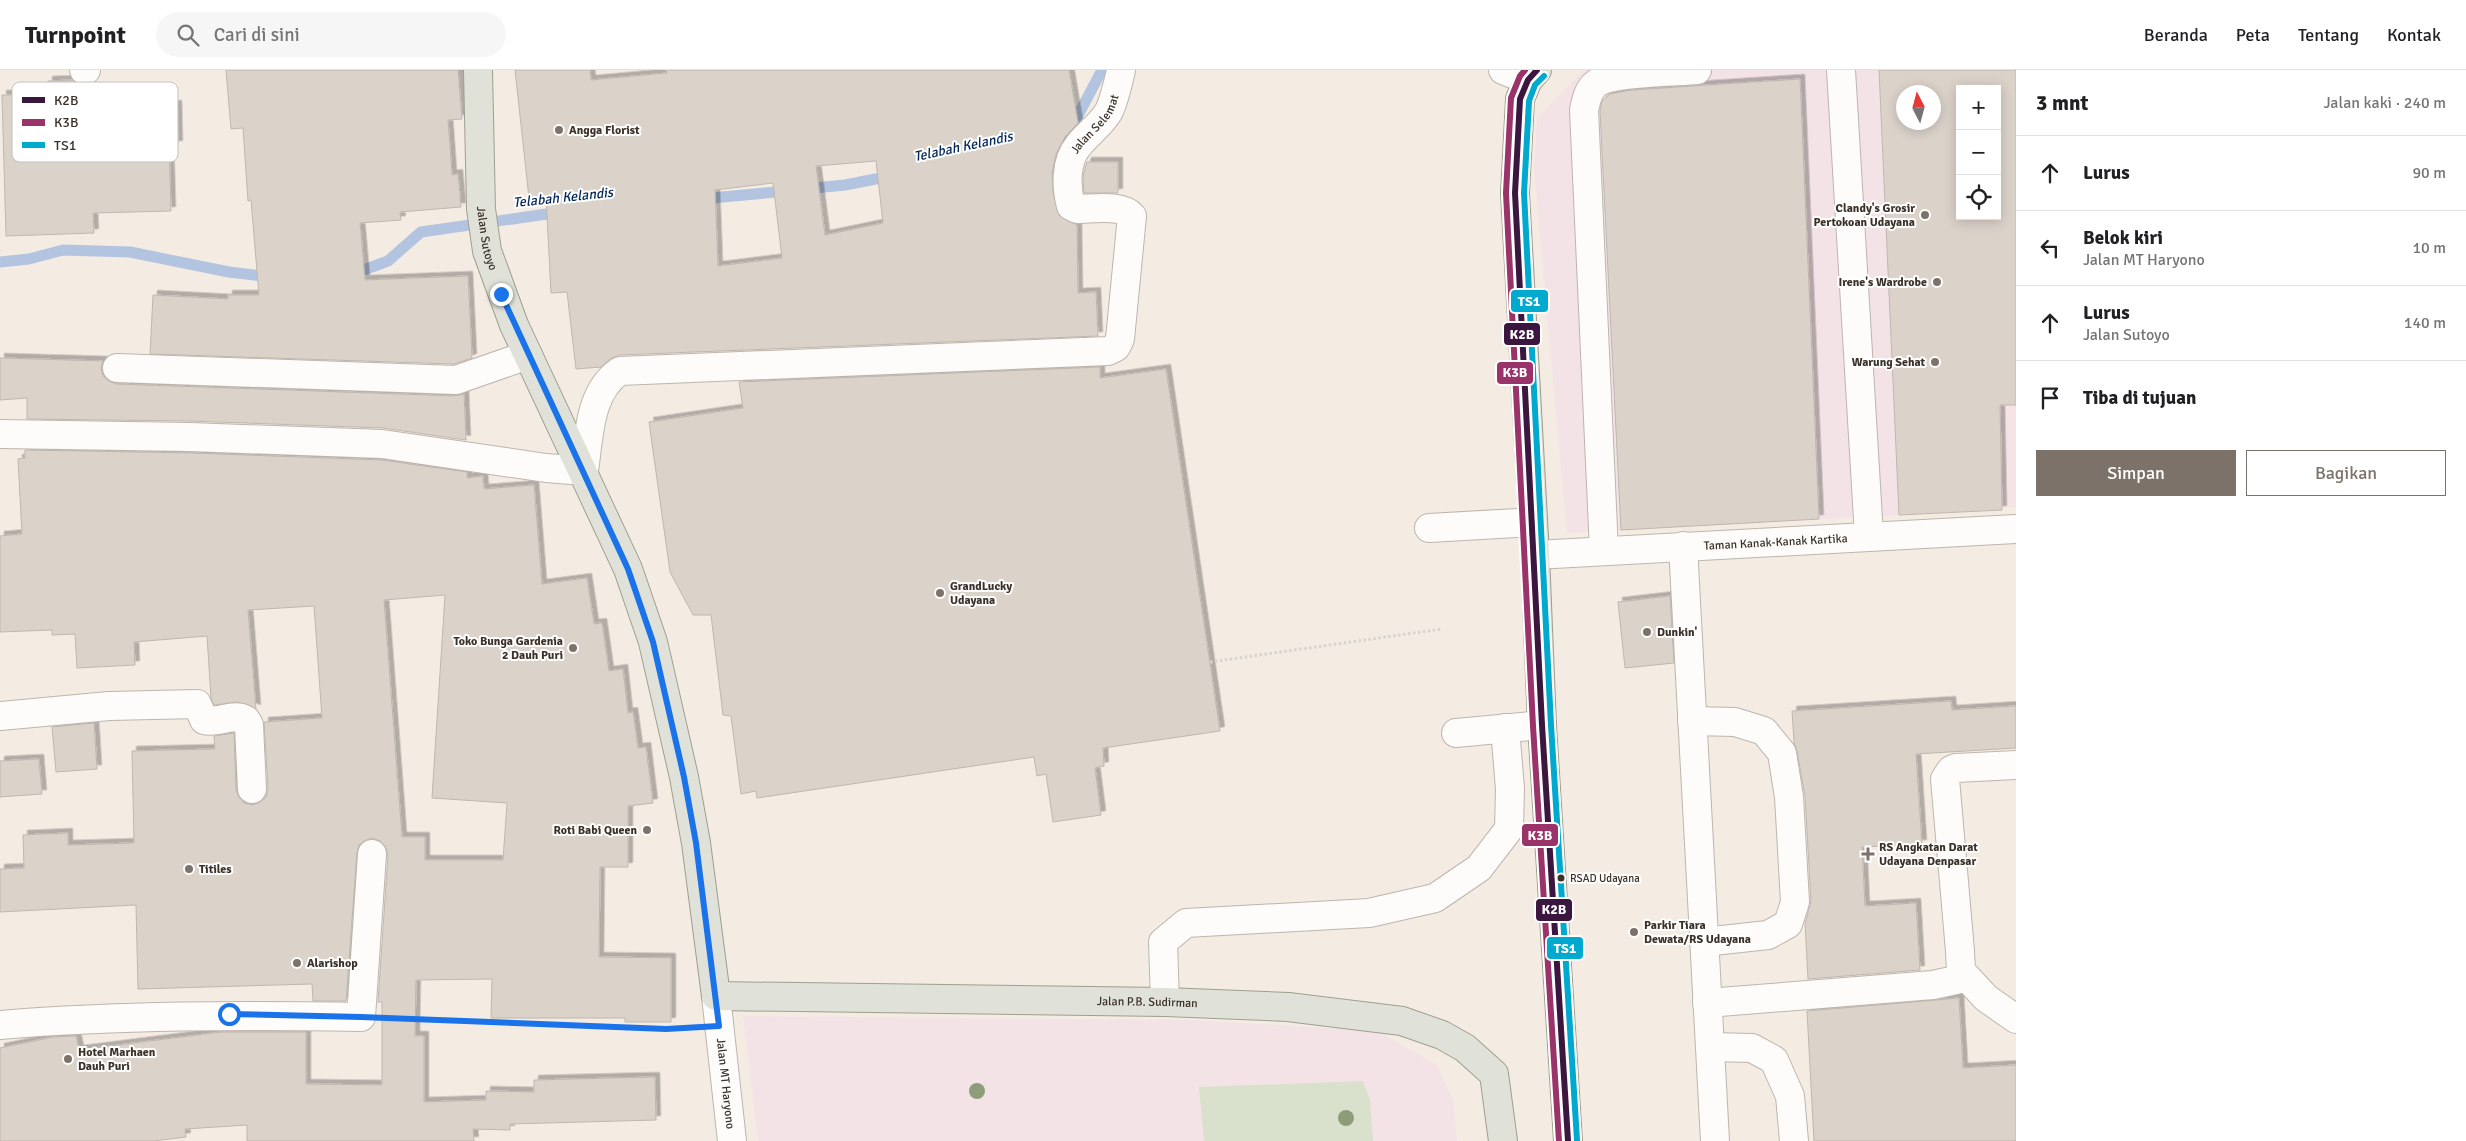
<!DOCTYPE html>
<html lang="id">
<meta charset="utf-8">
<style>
:root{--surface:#fff;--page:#f6f6f6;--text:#202124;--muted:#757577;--line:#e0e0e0;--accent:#7c7269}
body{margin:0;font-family:Signika,sans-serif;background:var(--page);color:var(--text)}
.controls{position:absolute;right:15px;top:15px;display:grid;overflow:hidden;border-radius:0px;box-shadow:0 2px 12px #0003}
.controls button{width:45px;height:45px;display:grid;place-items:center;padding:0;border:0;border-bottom:1px solid var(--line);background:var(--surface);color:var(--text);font:25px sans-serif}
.compass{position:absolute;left:1896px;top:15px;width:45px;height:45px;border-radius:50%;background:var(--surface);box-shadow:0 2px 12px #0003;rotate:354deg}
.stop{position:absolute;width:15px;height:15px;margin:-11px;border:4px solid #1a73e8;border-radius:50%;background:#fff}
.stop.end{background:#1a73e8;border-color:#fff;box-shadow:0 1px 5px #0008}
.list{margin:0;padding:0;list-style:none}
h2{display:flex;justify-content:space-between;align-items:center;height:65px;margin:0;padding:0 20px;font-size:21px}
h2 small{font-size:16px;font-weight:400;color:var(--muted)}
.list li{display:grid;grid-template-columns:32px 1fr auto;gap:15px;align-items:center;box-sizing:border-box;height:75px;padding:0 20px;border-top:1px solid var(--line)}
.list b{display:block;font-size:19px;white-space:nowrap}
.list p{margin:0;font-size:16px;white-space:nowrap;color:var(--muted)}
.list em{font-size:16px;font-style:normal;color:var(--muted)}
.actions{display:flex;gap:10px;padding:15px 20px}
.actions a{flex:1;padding:11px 0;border:1px solid var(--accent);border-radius:0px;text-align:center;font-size:18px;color:var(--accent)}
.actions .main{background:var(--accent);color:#fff}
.icon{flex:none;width:28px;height:28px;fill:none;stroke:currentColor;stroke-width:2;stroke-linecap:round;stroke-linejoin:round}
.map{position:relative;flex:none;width:2016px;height:1071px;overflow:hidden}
header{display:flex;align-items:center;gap:30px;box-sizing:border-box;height:70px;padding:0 25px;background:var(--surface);border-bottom:1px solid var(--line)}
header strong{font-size:24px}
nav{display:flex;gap:28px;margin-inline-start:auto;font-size:18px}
.search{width:350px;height:45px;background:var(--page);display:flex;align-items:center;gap:12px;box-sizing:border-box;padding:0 18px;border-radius:28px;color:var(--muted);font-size:19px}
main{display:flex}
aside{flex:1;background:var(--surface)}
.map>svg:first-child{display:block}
.commercial{fill:#f4e3e6;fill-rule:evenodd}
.education{fill:#f5e3e5}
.green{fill:#d9e0cc}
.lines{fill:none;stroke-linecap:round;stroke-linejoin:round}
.stream{stroke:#b2c4df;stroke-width:11}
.building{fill:#dbd2ca;stroke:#c0b7af;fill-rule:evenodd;filter:url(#shadow)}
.minor-casing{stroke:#beb5ad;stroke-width:30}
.major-casing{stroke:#9e9f8f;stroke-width:30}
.path{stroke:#d7d4d1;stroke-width:3;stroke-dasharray:2.5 2.5;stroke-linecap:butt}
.minor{stroke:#fdfcfb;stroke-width:28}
.major{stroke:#e0e2da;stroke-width:28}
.bus-1-casing{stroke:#fff;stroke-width:10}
.bus-2-casing{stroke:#fff;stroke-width:10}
.bus-3-casing{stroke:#fff;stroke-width:10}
.bus-1{stroke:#3b163f;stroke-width:6}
.bus-2{stroke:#9a336a;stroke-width:6}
.bus-3{stroke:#00a9ce;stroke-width:6}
.tree{fill:#8d9d79}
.route{stroke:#1a73e8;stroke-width:6}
.poi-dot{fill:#7c7269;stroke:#fff;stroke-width:2}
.bus-dot{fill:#3b3128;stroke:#fff;stroke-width:2}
.labels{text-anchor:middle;stroke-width:4;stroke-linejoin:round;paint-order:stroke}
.bus-label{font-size:11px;fill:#3b3128;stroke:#fff;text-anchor:start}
.street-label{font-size:12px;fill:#3b3128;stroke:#fff}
.poi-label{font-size:12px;font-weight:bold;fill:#3b3128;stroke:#fff;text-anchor:start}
.water-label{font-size:14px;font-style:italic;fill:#022758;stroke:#fff}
.key{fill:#fff;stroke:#c4c1be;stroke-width:1}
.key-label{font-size:14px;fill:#3b3128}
.line-badge{stroke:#fff;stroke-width:2}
.badge-label{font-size:14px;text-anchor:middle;font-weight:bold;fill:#fff}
</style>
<header>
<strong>Turnpoint</strong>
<div class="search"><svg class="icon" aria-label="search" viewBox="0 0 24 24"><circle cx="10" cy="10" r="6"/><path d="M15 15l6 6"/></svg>Cari di sini</div>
<nav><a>Beranda</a><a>Peta</a><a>Tentang</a><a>Kontak</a></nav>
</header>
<main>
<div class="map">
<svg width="2016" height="1071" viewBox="0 0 2016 1071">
<defs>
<filter id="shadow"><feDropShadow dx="4.5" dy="-4.5" stdDeviation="0" flood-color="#0004"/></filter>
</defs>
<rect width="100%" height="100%" fill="#f4ebe3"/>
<!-- commercial -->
<path class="commercial" d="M1584,0h432l-19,19h-37v127l42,291 -103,8 -332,18 -33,-363 3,-52zM1904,22h30v30h-30z
M743,946l450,4 184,11 60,34 16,35 4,41h-699z"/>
<!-- education -->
<path class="education" d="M2016,79v358h-14l-8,-291h3z"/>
<!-- green -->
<path class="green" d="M1363,1011l7,19 3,41h-169l-5,-54z"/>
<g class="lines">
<!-- stream -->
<path class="stream" d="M1049,73l16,-3 37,-70
M803,119l42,-4 46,-9
M701,129l86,-8
M0,192l29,-3 34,-9 67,2 99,20 42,5
M350,205l38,-14 33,-29 140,-20"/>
</g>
<!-- building -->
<path class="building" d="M226,0h232l4,49 -14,1 4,55 6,-1 3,33 -61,5 1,8 -41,3 5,57 103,-4 4,82 -18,6 -304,-10 3,-59 75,4v-4h31l-8,-95 -3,1 -5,-73 -12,1z
M515,0h75l1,10 76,-7 -1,-3h403l9,53 -13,14 -9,17 -4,19 1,19 6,23 18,10 1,68 18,-1 2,44 -479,19 -9,4 -9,8 -25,2 -9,-77 -16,1 -5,-97 -17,2zM876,91l7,62 -58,12 -9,-69zM773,113l9,75 -64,8 -3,-76z
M1879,0h137v335h-16l2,105 -103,5zM1960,19h37v127h-37zM1904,22h30v30h-30z
M1800,9l19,440 -198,11 -21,-419 2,-10 8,-7 22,-4z
M73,10l4,4 12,1 1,18 37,-1v5l50,-2 1,40h-9l2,66 -78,2 1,20 -88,3 -4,-141 46,-1v-13z
M1087,92h31v31h-34l-1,-17z
M0,288l103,3 -2,7 2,8 6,5 7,3 339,12 9,-2 2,46 -83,-12 -193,-7 -163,-2v-21l-27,2z
M1100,297v11l66,-9 54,362 -117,17 1,18 -9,2 6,47 -48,7 -7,-48 -9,2 -3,-19 -277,41 -1,-7 -15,3 -10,-78 -8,-1 -12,-100h-18l-23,-43 -21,-150 94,-14 -4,-26z
M25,380l165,3 191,7 86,12v6l16,-2 1,13 50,-4 8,99 45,-6 7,46 8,-1 7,48 14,-2 5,44 5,-1 5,36 8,-1 7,56 -25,3v61h-28l-1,90 72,1v64h-46v-4h-134l1,-39 -76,1 -1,56h9v66l62,-2v-9l48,1v-12l121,-3 1,43 -146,4v6l-37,-1 1,12h-227v-16l-62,4 1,8 -32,4h-154v-93l53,-11 23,-1 3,14 142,-18h85v52l76,1v-83h-4l10,-147 -2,-8 -6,-6 -7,-3 -7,2 -7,5 -2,7 -11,149h-33l-1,-17 -174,5 -2,-84 -136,7v-43l24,-1 -1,-33 45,-2v12l66,-2 -2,-92 83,-2 -1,-13 20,-3 2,57 3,7 5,6 9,2 7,-3 6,-5 2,-8 -4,-67 58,-4 -8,-112 -66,4 8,99 -18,-7 -24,3 -3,-7 -4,-62 -73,6 1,23 -58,3 -2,-34 -23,1v-5l-52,2v-96l22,-2 -4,-75 7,-1zM445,525l-13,203 75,5 -4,57h-78v-23h-23l-18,-237z
M1670,526l4,67 -49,5 -7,-66z
M1951,631l1,9 64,-4v42l-100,6 6,90 -60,3 3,59 51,-3 4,67 -112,9 -3,-55 6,-23 -6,-105 -8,-45 -3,-9 -2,-31z
M94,653l3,46 -41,3 -4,-45z
M39,689l3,35 -42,3v-36z
M1959,928l4,70 53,-3v76h-202l-7,-130z"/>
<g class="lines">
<defs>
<g id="minor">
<path d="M84,0h2"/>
<path d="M1503,0l25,10"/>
<path d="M1841,0l28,466"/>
<path d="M117,298l339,12 72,-25"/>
<path id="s1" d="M0,364l190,3 192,7 164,24 38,3c5,-34 5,-80 36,-100l488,-20 8,-4 4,-8 12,-123c-10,-12 -40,-7 -55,-7l-6,-3c-5,-18 -6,-44 7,-60 9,-12 23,-21 31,-35 6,-13 9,-27 12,-41"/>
<path d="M1429,458l104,-6"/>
<path d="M1683,476l32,595"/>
<path d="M1604,481l-20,-441c2,-10 4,-21 13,-27 15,-11 79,-11 100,-13"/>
<path id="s2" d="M1535,485l481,-26"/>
<path d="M0,646l109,-10 88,-2 7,16c14,4 30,-8 42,0l3,5 3,64"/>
<path d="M1692,651l43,1 29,9 18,22 7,44 6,105 -7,22 -20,11 -64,7"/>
<path d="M1456,663l86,-8"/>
<path d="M1961,901l25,27 30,21"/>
<path id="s3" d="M716,926l16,145"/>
<path d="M1165,932l-2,-60 23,-19 183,-10 66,-15 44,-30 30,-39 1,-40 -5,-61"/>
<path d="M1707,933l226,-18 23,-5 5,-9 -1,-20 -15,-172 6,-9 5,-2 60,-3"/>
<path d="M0,955c121,-10 240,-10 361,-8l11,-163"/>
<path d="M1711,977l41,1 22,12 16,36 4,45"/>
</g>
<g id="major">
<path id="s4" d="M478,0l3,139 6,42 27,74 114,244 25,73 31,135 12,66 20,153 449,6 123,5 114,14 40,14 23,13 29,26 9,67"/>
<path d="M1537,0l-9,10 -8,19 -5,94 20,362 7,170 26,416"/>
</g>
</defs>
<!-- minor casing -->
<use href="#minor" class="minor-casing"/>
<!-- major casing -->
<use href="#major" class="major-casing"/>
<!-- path -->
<path class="path" d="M1210,592l232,-33
M392,948l274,11 22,-1"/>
<!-- minor -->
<use href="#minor" class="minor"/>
<!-- major -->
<use href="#major" class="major"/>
<defs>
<path id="bus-1" d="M1537,0l-9,10 -8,19 -5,94 27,532 26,416"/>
<path id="bus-2" d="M1525,0l-5,6 -9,22 -5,95 27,533 26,415"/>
<path id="bus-3" d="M1544,6l-9,9 -6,16 -5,92 27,532 26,415"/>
</defs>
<!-- bus-1 casing -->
<use href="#bus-1" class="bus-1-casing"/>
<!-- bus-2 casing -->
<use href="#bus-2" class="bus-2-casing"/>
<!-- bus-3 casing -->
<use href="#bus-3" class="bus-3-casing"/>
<!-- bus-1 -->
<use href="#bus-1" class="bus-1"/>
<!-- bus-2 -->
<use href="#bus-2" class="bus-2"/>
<!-- bus-3 -->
<use href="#bus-3" class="bus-3"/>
</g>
<!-- trees -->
<g class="tree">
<circle cx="977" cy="1021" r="8"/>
<circle cx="1346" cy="1048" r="8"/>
</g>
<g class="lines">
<!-- route -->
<path class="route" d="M229,944l132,3 305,12 53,-3 -23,-183 -12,-66 -31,-135 -25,-73 -127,-275"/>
</g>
<!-- markers -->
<g class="poi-dot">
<circle cx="559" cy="60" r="5"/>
<circle cx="1925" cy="145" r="5"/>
<circle cx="1937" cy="212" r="5"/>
<circle cx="1935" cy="292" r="5"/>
<circle cx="940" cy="523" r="5"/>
<circle cx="1647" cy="562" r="5"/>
<circle cx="573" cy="578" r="5"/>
<circle cx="647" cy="760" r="5"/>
<path d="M1865.5 776.5h5v5h5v5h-5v5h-5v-5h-5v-5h5z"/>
<circle cx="189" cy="799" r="5"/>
<circle cx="1634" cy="862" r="5"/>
<circle cx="297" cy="893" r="5"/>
<circle cx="68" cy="989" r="5"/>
</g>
<circle class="bus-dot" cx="1561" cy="808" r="4.5"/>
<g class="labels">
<!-- bus labels -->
<g class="bus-label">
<text x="1570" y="812">RSAD Udayana</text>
</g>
<!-- street labels -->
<g class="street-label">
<text dy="4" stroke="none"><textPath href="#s1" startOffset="1480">Jalan Selemat</textPath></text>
<text dy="4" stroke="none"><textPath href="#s4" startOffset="169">Jalan Sutoyo</textPath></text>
<text dy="4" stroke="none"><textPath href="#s2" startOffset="241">Taman Kanak-Kanak Kartika</textPath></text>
<text dy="4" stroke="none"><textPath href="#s4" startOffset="1398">Jalan P.B. Sudirman</textPath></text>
<text dy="4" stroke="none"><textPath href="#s3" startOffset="88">Jalan MT Haryono</textPath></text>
</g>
<!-- poi labels -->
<g class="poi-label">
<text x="569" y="64">Angga Florist</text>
<text x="1915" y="142" text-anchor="end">Clandy's Grosir<tspan x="1915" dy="14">Pertokoan Udayana</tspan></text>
<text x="1927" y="216" text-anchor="end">Irene's Wardrobe</text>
<text x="1925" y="296" text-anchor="end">Warung Sehat</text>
<text x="950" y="520">GrandLucky<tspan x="950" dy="14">Udayana</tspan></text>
<text x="1657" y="566">Dunkin'</text>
<text x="563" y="575" text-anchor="end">Toko Bunga Gardenia<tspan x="563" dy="14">2 Dauh Puri</tspan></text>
<text x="637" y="764" text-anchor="end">Roti Babi Queen</text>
<text x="1879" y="781">RS Angkatan Darat<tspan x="1879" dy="14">Udayana Denpasar</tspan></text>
<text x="199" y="803">Titiles</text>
<text x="1644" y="859">Parkir Tiara<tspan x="1644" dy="14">Dewata/RS Udayana</tspan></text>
<text x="307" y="897">Alarishop</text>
<text x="78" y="986">Hotel Marhaen<tspan x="78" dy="14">Dauh Puri</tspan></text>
</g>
<!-- water labels -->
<g class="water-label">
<text transform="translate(963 76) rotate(-12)" y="5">Telabah Kelandis</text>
<text transform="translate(563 127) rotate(-6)" y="5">Telabah Kelandis</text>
</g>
</g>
<!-- legend -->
<rect x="12" y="12" width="166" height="80" rx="8" class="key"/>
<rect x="22" y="27" width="23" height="6" fill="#3b163f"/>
<rect x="22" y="49" width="23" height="7" fill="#9a336a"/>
<rect x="22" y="72" width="23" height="6" fill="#00a9ce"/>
<g class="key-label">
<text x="54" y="35">K2B</text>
<text x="54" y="57">K3B</text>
<text x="54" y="80">TS1</text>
</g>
<g class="line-badge">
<rect x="1510" y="219" width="39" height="24" rx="5" fill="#00a9ce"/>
<rect x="1503" y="252" width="38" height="24" rx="5" fill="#3b163f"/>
<rect x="1496" y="291" width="38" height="24" rx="5" fill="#9a336a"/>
<rect x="1521" y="753" width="38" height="24" rx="5" fill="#9a336a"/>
<rect x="1535" y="828" width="38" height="24" rx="5" fill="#3b163f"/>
<rect x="1546" y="866" width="38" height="24" rx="5" fill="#00a9ce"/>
</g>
<g class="badge-label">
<text x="1529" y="236">TS1</text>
<text x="1522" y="269">K2B</text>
<text x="1515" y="307">K3B</text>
<text x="1540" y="770">K3B</text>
<text x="1554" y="844">K2B</text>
<text x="1565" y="883">TS1</text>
</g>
</svg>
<div class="controls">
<button>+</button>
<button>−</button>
<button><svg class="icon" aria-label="locate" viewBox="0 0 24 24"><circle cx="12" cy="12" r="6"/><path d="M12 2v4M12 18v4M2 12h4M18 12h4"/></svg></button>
</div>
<svg class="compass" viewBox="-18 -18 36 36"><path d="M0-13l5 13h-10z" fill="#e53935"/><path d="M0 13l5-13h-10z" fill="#757577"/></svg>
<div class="stop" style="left:229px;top:944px"></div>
<div class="stop end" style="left:501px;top:224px"></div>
</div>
<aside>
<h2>3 mnt<small>Jalan kaki · 240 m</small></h2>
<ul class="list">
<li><svg class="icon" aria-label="ahead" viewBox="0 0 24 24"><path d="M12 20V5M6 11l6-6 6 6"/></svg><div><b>Lurus</b></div><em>90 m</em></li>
<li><svg class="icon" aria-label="left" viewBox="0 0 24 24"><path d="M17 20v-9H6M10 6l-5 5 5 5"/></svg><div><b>Belok kiri</b><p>Jalan MT Haryono</p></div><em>10 m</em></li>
<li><svg class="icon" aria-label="ahead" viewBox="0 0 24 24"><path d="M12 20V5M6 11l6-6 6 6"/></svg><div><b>Lurus</b><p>Jalan Sutoyo</p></div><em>140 m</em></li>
<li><svg class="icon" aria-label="arrive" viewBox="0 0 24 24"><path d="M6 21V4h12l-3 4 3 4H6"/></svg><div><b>Tiba di tujuan</b></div></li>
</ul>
<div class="actions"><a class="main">Simpan</a><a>Bagikan</a></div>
</aside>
</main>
